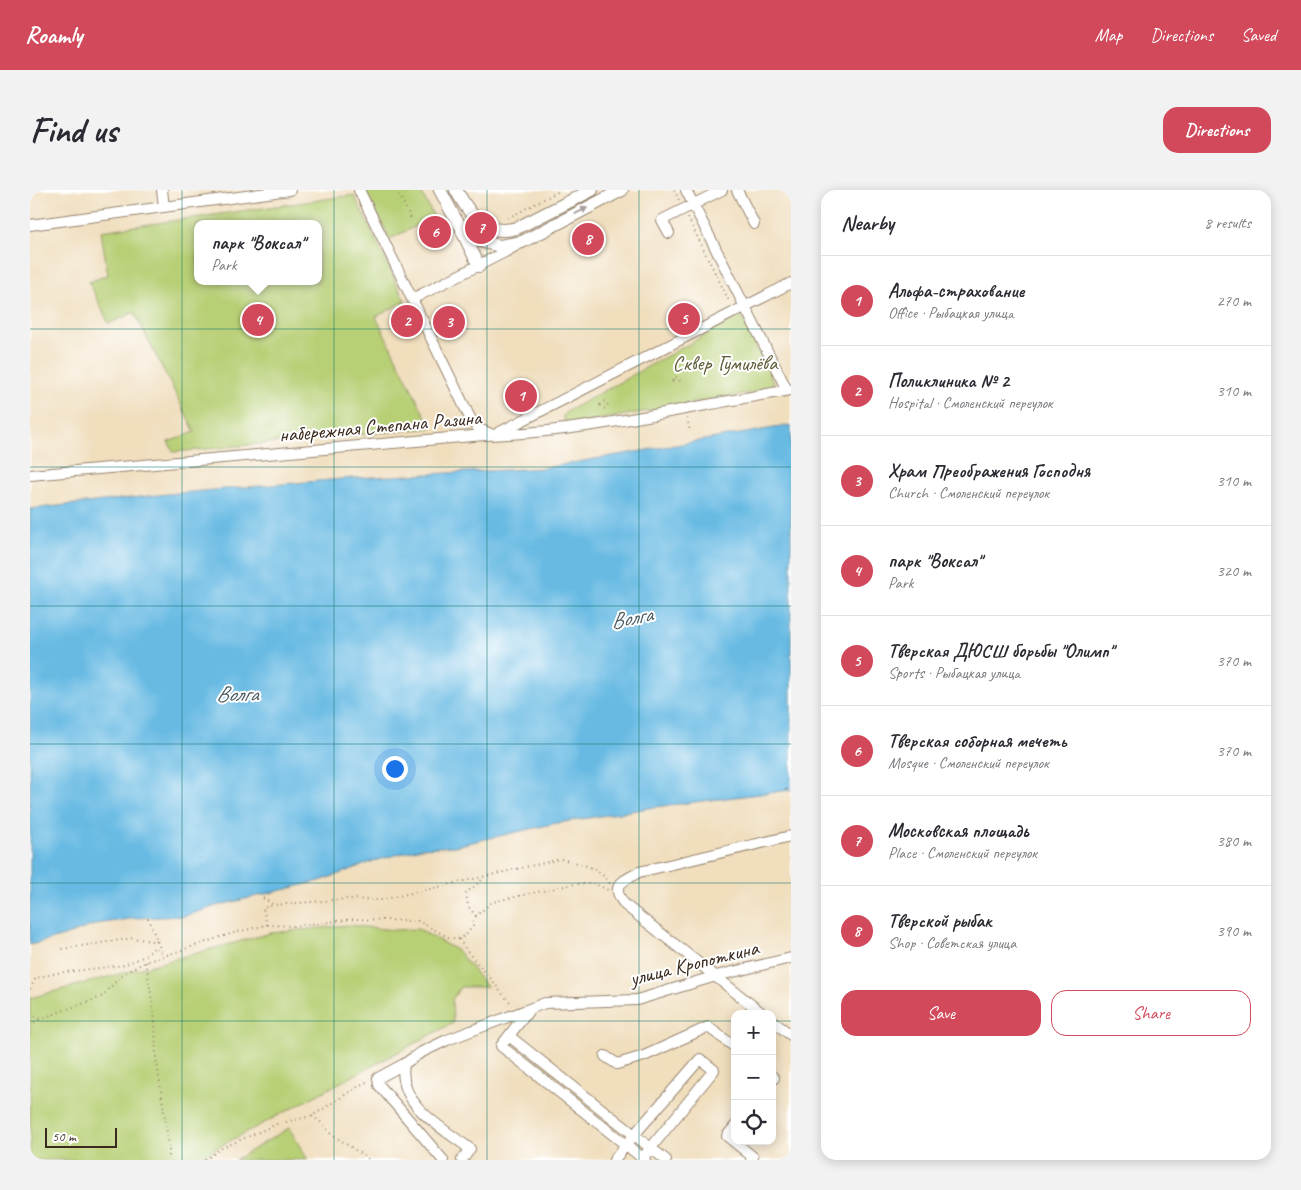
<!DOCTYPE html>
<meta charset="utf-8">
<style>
:root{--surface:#fff;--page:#f2f2f3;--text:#2b2b33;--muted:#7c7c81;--line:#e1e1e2;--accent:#d1495b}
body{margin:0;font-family:Caveat,sans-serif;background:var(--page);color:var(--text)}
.controls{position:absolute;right:15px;bottom:15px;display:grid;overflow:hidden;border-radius:10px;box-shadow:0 2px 12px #0003}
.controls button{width:45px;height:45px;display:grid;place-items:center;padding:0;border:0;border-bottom:1px solid var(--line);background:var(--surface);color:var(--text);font:25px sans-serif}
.scale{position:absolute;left:15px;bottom:12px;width:72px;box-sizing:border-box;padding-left:5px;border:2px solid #3b2a1e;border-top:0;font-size:14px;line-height:18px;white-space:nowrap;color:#3b2a1e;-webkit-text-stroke:4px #fff;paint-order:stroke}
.you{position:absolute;left:364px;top:578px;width:18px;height:18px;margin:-12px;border:4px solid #fff;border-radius:50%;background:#1a73e8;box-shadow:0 0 0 8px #1a73e833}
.badge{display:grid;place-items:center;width:32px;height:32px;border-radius:50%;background:var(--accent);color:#fff;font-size:16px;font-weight:700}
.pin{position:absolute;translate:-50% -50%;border:2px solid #fff;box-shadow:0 1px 5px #0006}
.popup{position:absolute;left:164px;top:30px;width:128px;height:65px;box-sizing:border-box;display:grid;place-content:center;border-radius:10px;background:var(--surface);filter:drop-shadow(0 1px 4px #0005);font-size:16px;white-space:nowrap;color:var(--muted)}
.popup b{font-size:19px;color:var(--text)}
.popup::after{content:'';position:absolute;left:50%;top:100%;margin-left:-10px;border:10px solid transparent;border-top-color:var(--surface)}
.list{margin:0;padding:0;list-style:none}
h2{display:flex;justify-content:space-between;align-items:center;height:65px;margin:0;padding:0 20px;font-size:21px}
h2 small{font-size:16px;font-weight:400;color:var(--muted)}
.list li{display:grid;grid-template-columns:32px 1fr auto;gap:15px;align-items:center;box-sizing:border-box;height:90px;padding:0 20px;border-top:1px solid var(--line)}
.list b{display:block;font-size:19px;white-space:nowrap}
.list p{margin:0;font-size:16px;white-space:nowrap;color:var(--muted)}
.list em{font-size:16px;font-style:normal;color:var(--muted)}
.actions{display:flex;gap:10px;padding:15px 20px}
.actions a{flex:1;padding:11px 0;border:1px solid var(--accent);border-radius:15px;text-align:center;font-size:18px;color:var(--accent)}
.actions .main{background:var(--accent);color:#fff}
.icon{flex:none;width:28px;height:28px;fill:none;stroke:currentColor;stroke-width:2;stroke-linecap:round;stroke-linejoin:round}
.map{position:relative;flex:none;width:761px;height:970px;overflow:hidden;border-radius:15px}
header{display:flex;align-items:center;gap:30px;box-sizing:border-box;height:70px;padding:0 25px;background:var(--accent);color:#fff}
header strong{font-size:24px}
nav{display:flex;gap:28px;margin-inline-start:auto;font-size:18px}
.intro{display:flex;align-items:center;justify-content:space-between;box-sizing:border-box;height:120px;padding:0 30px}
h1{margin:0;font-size:35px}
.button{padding:12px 22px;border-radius:15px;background:var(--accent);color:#fff;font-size:18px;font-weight:700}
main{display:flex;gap:30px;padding:0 30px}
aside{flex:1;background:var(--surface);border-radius:15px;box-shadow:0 2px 12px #0003}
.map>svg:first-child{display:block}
.green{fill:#b7cf75;stroke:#797c4a;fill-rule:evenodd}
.water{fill:#67bae3;stroke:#517280}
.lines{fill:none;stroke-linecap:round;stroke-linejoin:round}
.minor-casing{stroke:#96846e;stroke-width:12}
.major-casing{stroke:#96846e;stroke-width:14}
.path{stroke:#96846e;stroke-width:2;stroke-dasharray:1 4;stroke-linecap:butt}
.minor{stroke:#fff;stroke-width:10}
.major{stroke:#fff;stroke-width:12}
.oneway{fill:#a79f9a}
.grid{fill:none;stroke:#0f766e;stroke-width:1;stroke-opacity:0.55}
.labels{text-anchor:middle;stroke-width:4;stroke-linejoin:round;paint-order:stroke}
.park-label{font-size:21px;fill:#605c38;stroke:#fff}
.street-label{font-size:21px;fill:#3b2a1e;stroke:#fff}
.water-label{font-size:22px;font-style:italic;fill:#4a5c63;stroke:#fff}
</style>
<header>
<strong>Roamly</strong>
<nav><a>Map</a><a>Directions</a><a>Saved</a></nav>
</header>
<div class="intro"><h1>Find us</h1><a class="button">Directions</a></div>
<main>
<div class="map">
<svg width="761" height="970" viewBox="0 0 761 970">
<rect width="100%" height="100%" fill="#fff"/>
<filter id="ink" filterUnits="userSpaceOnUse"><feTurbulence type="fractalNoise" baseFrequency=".02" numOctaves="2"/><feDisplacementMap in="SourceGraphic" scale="10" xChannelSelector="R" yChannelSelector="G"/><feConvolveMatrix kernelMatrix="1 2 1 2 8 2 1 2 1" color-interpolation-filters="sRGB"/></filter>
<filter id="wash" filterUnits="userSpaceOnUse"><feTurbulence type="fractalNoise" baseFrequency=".0096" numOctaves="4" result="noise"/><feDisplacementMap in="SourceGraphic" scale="20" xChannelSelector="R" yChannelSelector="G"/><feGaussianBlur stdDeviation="1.12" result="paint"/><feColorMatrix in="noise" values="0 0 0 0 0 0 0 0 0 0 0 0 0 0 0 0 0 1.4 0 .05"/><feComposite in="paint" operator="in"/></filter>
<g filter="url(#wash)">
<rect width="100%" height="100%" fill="#f0debd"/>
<!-- green -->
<path class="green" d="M335,0h55l14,27 -44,22z
M324,5l51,106 -29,16 55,111 -257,24 -6,-10 27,-10 -61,-120 -25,12 -20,-42 19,-7 -7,-44zM168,34h120v57h-120z
M711,125l35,73 -206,37 -6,-4 -1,-5 3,-4z
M318,735l46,5 24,-1 40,22 29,36h-27l-8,13 1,23 -259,137h-164v-162l241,-65z
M259,938l19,32h-73z"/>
<!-- water -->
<path class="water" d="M761,235v365l-136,17 -103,17 -97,22 -34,2 -47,13 -54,20 -104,25 -31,10 -49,2 -39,6 -33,12 -34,9v-436l137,-15 186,-16 190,-10z"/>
</g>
<g filter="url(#ink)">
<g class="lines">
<defs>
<path id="minor" d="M132,0l2,17
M329,0l112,230 8,9 12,5
M656,0l101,200
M707,0l17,34
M0,35l260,-35
M639,43l-7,-13 60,-30
M382,109l93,-47 14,-8
M468,243l293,-150
M0,285l454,-40c104,-2 205,-29 307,-45
M499,820l-28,36 144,114
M733,824l-138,-109c-16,-20 -3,-23 14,-33l152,-36
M742,831l19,14
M479,846l157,124
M575,866l12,8 27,-8 64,-29 27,20
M374,874l-26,14 1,7 64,75
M742,886l2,2 -2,2
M705,936l-8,10 26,21 -2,3
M432,970l8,-11c-28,-22 -73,-44 -66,-85l16,-11 27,-13 98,-37 92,-3 79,-24 75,-18
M584,970l20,-25 66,-76 14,11 -73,90"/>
<path id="major" d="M410,0l16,30 8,10 19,12 17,4 22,-4 100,-52
M426,0c14,25 28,47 61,38l75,-38
M432,41l17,35"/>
</defs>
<!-- minor casing -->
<use href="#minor" class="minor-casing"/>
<!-- major casing -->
<use href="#major" class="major-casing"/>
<!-- path -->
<path class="path" d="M367,0l15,31
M644,0l5,10
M478,28l53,-28
M658,28l42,85
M697.5 175a3.5 3.5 0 1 1 7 0a3.5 3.5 0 1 1-7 0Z
M642.5 191a3.5 3.5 0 1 1 7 0a3.5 3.5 0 1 1-7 0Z
M570.5 215a3.5 3.5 0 1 1 7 0a3.5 3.5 0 1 1-7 0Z
M657,228l3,13
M756,600v-5
M233,708l11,7 73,-6 34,1 180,-41c20,5 37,7 49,25
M446,726l-8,-10 -2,-13 17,-14
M118,728l14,35
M237,735l-4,-17 11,-3
M429,749c9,16 22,27 33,41 7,9 11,17 21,24
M32,759l71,-11 25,4
M116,772l9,58 1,37 13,89v14
M0,799l6,-11 21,-5 67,-8 21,-9 10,-9 8,8
M0,825l13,3 58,-21 23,-24 22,-11 87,-29 34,-8 27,1 60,-7 64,2 30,16 11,2 6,-3 8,-10 3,-10 16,-14 82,-18h21l13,6
M0,835l13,-7
M282,926l10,7 8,10 40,27
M175,970l15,-11 57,-25 35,-8 50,-32 7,-3"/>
<!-- minor -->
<use href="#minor" class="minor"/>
<!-- major -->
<use href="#major" class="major"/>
</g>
<!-- one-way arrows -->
<defs><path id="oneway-solid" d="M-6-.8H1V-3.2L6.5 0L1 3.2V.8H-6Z" transform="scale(1.25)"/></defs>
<use class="oneway" href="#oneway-solid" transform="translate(551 21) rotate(-27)"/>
</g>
<!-- grid -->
<path class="grid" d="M152,0v970M304,0v970M457,0v970M609,0v970M0,139h761M0,277h761M0,416h761M0,554h761M0,693h761M0,831h705M742,831h19"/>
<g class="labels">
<!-- park labels -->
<g class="park-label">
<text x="695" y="180">Сквер Гумилёва</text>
</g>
<!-- street labels -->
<g class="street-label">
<text transform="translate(350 236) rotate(-5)" y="7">набережная Степана Разина</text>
<text transform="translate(664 773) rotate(-14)" y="7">улица Кропоткина</text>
</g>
<!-- water labels -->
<g class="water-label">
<text transform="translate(601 427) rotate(-11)" y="8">Волга</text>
<text x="207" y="511">Волга</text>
</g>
</g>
</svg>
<div class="controls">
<button>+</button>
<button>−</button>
<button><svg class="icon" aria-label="locate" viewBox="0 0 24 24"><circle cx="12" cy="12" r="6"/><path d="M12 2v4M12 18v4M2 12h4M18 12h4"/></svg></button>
</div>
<div class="scale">50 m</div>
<div class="you"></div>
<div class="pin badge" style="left:491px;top:206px">1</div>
<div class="pin badge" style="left:377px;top:131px">2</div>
<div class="pin badge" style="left:419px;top:132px">3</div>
<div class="pin badge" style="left:228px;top:130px">4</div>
<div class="popup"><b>парк &quot;Воксал&quot;</b>Park</div>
<div class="pin badge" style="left:654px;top:129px">5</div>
<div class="pin badge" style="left:405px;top:42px">6</div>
<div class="pin badge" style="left:451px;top:38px">7</div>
<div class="pin badge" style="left:558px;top:49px">8</div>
</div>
<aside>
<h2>Nearby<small>8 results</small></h2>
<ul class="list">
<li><span class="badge">1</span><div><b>Альфа-страхование</b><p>Office · Рыбацкая улица</p></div><em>270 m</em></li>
<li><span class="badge">2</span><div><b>Поликлиника № 2</b><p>Hospital · Смоленский переулок</p></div><em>310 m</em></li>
<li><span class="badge">3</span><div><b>Храм Преображения Господня</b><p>Church · Смоленский переулок</p></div><em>310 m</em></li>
<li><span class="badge">4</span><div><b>парк &quot;Воксал&quot;</b><p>Park</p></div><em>320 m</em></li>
<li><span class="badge">5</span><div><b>Тверская ДЮСШ борьбы &quot;Олимп&quot;</b><p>Sports · Рыбацкая улица</p></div><em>370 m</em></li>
<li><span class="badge">6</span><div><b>Тверская соборная мечеть</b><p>Mosque · Смоленский переулок</p></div><em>370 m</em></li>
<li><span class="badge">7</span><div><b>Московская площадь</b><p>Place · Смоленский переулок</p></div><em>380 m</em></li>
<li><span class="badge">8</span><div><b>Тверской рыбак</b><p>Shop · Советская улица</p></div><em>390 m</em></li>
</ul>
<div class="actions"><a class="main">Save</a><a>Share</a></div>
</aside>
</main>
